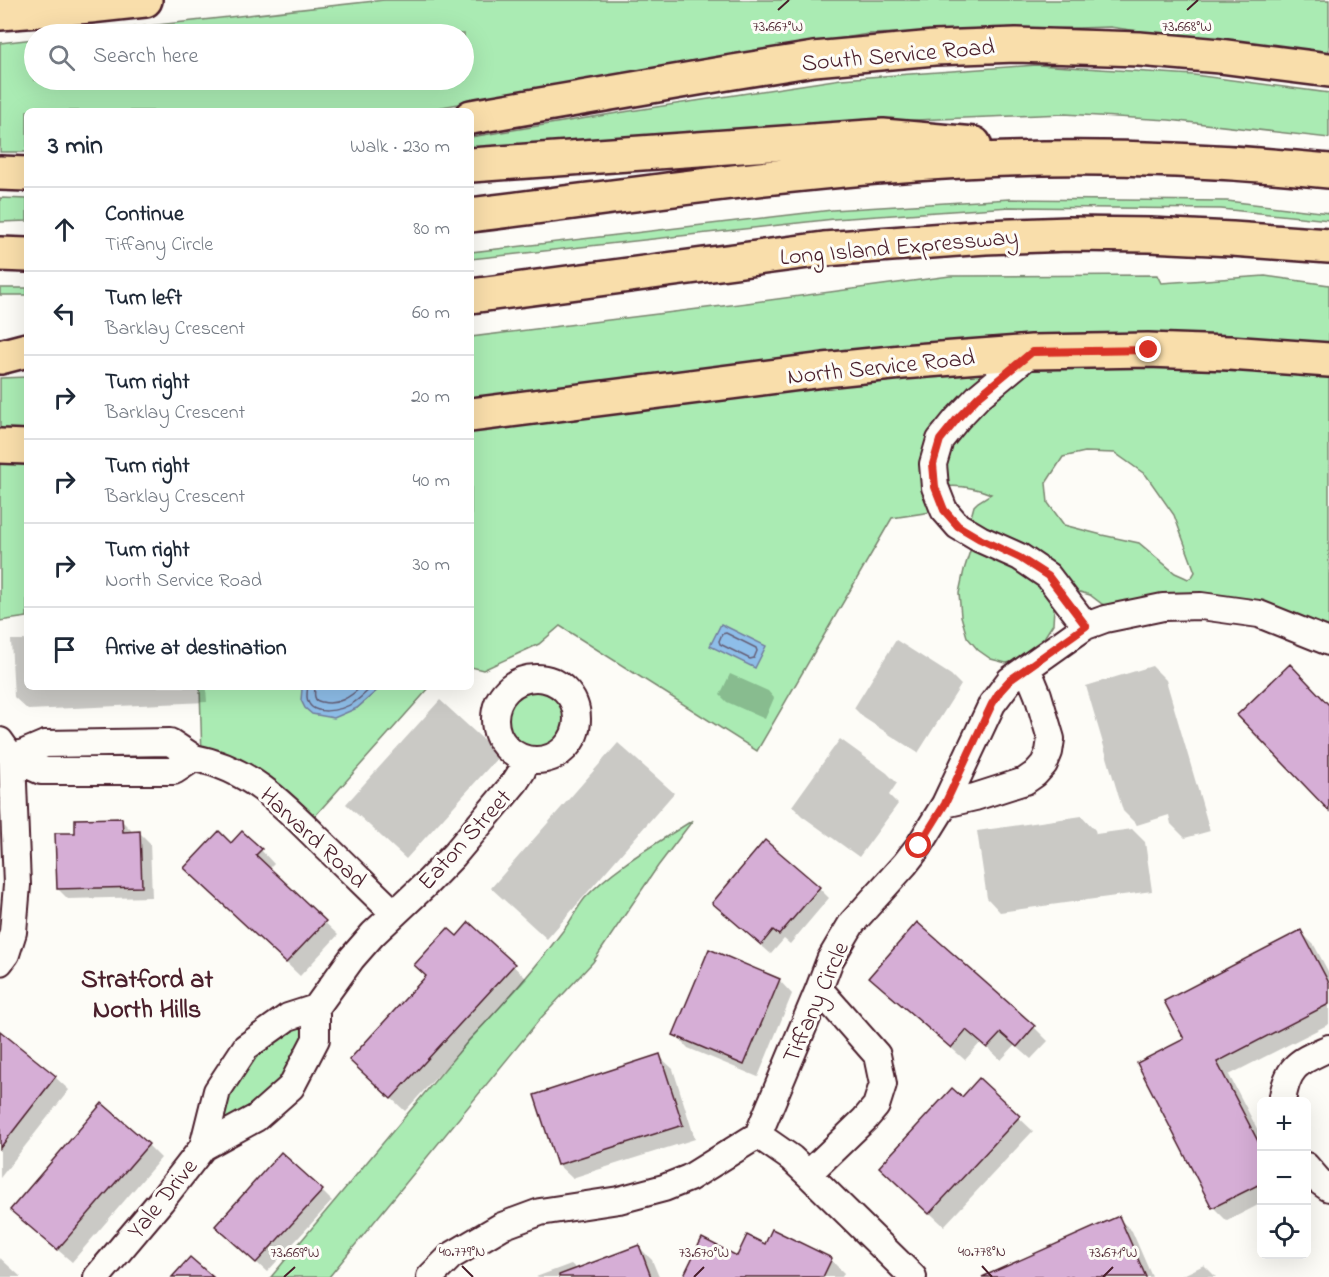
<!DOCTYPE html>
<meta charset="utf-8">
<style>
:root{--surface:#fff;--page:#f6f6f7;--text:#1f2937;--muted:#747a83;--line:#e0e1e3}
body{margin:0;font-family:"Indie Flower",sans-serif;background:var(--page);color:var(--text)}
.controls{position:absolute;right:18px;bottom:18px;display:grid;overflow:hidden;border-radius:9px;box-shadow:0 6px 24px #0002}
.controls button{width:54px;height:54px;display:grid;place-items:center;padding:0;border:0;border-bottom:2px solid var(--line);background:var(--surface);color:var(--text);font:30px sans-serif}
.stop{position:absolute;width:18px;height:18px;margin:-14px;border:4px solid #d93025;border-radius:50%;background:#fff}
.stop.end{background:#d93025;border-color:#fff;box-shadow:0 2px 6px #0008}
.list{margin:0;padding:0;list-style:none}
h2{display:flex;justify-content:space-between;align-items:center;height:78px;margin:0;padding:0 24px;font-size:26px}
h2 small{font-size:20px;font-weight:400;color:var(--muted)}
.list li{display:grid;grid-template-columns:39px 1fr auto;gap:18px;align-items:center;box-sizing:border-box;height:84px;padding:0 24px;border-top:2px solid var(--line)}
.list b{display:block;font-size:22px;white-space:nowrap}
.list p{margin:0;font-size:20px;white-space:nowrap;color:var(--muted)}
.list em{font-size:20px;font-style:normal;color:var(--muted)}
.icon{flex:none;width:33px;height:33px;fill:none;stroke:currentColor;stroke-width:2;stroke-linecap:round;stroke-linejoin:round}
.map{position:relative;flex:none;width:1329px;height:1277px;overflow:hidden}
.search{position:absolute;background:var(--surface);box-shadow:0 6px 24px #0002;left:24px;top:24px;width:450px;height:66px;display:flex;align-items:center;gap:15px;box-sizing:border-box;padding:0 21px;border-radius:33px;color:var(--muted);font-size:22px}
.panel{position:absolute;background:var(--surface);box-shadow:0 6px 24px #0002;left:24px;top:108px;width:450px;height:582px;border-radius:9px}
.map>svg:first-child{display:block}
.green{fill:#aaebb3;stroke:#7a856f;stroke-width:1.5;fill-rule:evenodd}
.water{fill:#8ebee9;stroke:#737e9d;stroke-width:1.5}
.shadow{fill:#0003}
.lines{fill:none;stroke-linecap:round;stroke-linejoin:round}
.shore{stroke:#655f77;stroke-width:1.5}
.building{fill:#d6aed6;stroke:#4a1f2b;stroke-width:1.5}
.minor-casing{stroke:#4a1f2b;stroke-width:30}
.major-casing{stroke:#4a1f2b;stroke-width:38}
.highway-casing{stroke:#4a1f2b;stroke-width:38}
.minor{stroke:#fdfcf7;stroke-width:26}
.major{stroke:#f9deab;stroke-width:33}
.highway{stroke:#f9deab;stroke-width:33}
.route{stroke:#d93025;stroke-width:8}
.ticks{fill:none;stroke:#4a1f2b;stroke-width:2}
.labels{text-anchor:middle;stroke-width:6;stroke-linejoin:round;paint-order:stroke}
.street-label{font-size:24px;fill:#4a1f2b;stroke:#fdfcf7}
.neighbourhood-label{font-size:26px;font-weight:bold;fill:#4a1f2b;stroke:#fdfcf7}
.ticks-label{font-size:15px;text-anchor:middle;fill:#4a1f2b;stroke:#fdfcf7;stroke-width:6;stroke-linejoin:round;paint-order:stroke}
</style>
<div class="map">
<svg width="1329" height="1277" viewBox="0 0 1329 1277">
<rect width="100%" height="100%" fill="#fdfcf7"/>
<filter id="ink" filterUnits="userSpaceOnUse"><feTurbulence type="fractalNoise" baseFrequency=".0167" numOctaves="2"/><feDisplacementMap in="SourceGraphic" scale="12" xChannelSelector="R" yChannelSelector="G"/><feConvolveMatrix kernelMatrix="1 2 1 2 8 2 1 2 1" color-interpolation-filters="sRGB"/></filter>
<g filter="url(#ink)">
<!-- green -->
<path class="green" d="M384,0h945v58l-219,-31 -242,7 -330,55 -117,22h-394v41h-27v-109l34,-4v41h430v-46h-388z
M1037,65l157,10 135,18v45l-160,-18 -105,-6 -149,6 -170,15 -274,15v-13l159,-26 211,-32z
M0,198l27,1v22l-27,1z
M1010,199l217,2 102,12v7l-108,-11 -211,-2 -176,12 -363,40v-7l361,-42z
M1157,275l4,8 104,-7 64,9v58l-267,-6 -591,62v-62l276,-34 203,-27z
M0,288h27v7h-27z
M1032,352l297,8v282l-70,-28 -140,-4 -17,-6 -12,-9 -10,-3 -25,-1 -2,33 -13,20 -23,17 -11,2 -15,-4 -13,-9 -11,-13 -6,-21 -2,-23 5,-23 6,-19 3,-14 -3,-9 1,-11 3,-11 4,-4 13,-8c-15,-6 -32,-9 -48,-7l1,23 -52,8 -135,233 -197,-125 -21,18 -56,26 -12,-3v-252l508,-48 7,10zM1085,452l30,1 31,22 28,40 21,57 -3,5 -4,2 -4,-2 -9,-4 -36,-30 -37,-8 -38,-10 -16,-22 -2,-20 17,-26z
M27,377v58l-27,-1v-56z
M0,446l27,1v170l-27,4z
M495 719a41 41 0 1 1 82 0a41 41 0 1 1-82 0Z
M200,687h104l-2,2 55,19 24,-21h49l-124,139 -104,-67z
M693,820l-35,46 -65,96 -53,57 -211,258h-58l198,-237c33,-34 65,-70 93,-108 9,-10 14,-23 23,-34 30,-32 71,-54 108,-78z
M316,1008l-25,79 -88,60 43,-100z"/>
<!-- water -->
<path class="water" d="M721,624l45,22 -11,22 -45,-22z
M304,687h77l-24,21 -23,10 -22,-4 -7,-6 -4,-8 1,-11z"/>
<!-- shadow -->
<path class="shadow" d="M11,640h16v47h179l1,15 -179,8 -14,-13z
M896,640l55,35 10,10 -43,68 -54,-35 -10,-10z
M1152,666l14,14 44,151 -25,7 -14,-14 -2,-9 -32,10 -14,-14 -37,-125z
M730,674l38,17 6,7 -9,21 -38,-17 -7,-7z
M440,700l60,55 -94,104 -60,-55z
M840,739l47,34 10,10 -8,12 9,9 -39,53 -57,-41 -10,-10z
M618,743l56,50 -127,146 -56,-51z
M1082,816l13,14 1,4 36,-5 13,13 7,49 -152,21 -13,-14 -10,-67z
M121,820l10,10 1,3h8l10,10 2,54 -84,2 -10,-10 19,-55z
M261,850l13,14 -5,5 69,66 -38,41 -100,-95z
M819,888l10,10 -39,46 -6,-5 -13,15 -47,-41z
M469,924l58,55 -122,132 -41,-38 64,-97 29,-38z
M918,925l116,102 14,14 -17,18 -16,-14 -14,15 -20,-18 -16,18 -80,-70z
M1301,932l13,13 15,28v51l-100,51 33,63v65l-35,18 -14,-14 -74,-143 47,-24z
M779,980l13,14 -34,83 -70,-29 -13,-14z
M7,1039l48,38 14,13 -69,88v-130z
M659,1056l14,13 22,70 -123,39 -14,-13 -22,-69z
M979,1080l54,51 -89,95 -50,-46z
M148,1145l13,13 -89,104 -46,-39z
M322,1191l10,10 -65,71 -40,-36z
M1118,1218l14,13 20,46h-152z
M765,1246l66,14 13,13 -2,4h-158l53,-19z
M639,1247l13,13 7,17h-123l35,-13 7,6z
M0,1258l21,19h-21z
M1204,1265l12,12h-37z"/>
<g class="lines">
<!-- shore -->
<path class="shore" d="M726,633l30,15 1,3 -3,7 -4,1 -30,-15 -1,-3 3,-7z
M308,687c-1,3 -1,7 -1,10 2,21 35,14 46,6 7,-4 13,-11 19,-16
M315,687c0,3 -1,7 0,10 1,4 3,4 7,5 15,4 28,-5 39,-15"/>
</g>
<!-- building -->
<path class="building" d="M1290,664l39,41v106l-92,-96z
M122,818l1,14 17,-1 2,56 -85,2 -2,-56h20v-14z
M219,831l12,12 11,-12 20,18 -6,6 70,66 -40,42 -102,-95z
M765,840l55,47 -41,48 -6,-5 -12,15 -49,-42z
M469,922l46,42 -124,135 -42,-39 77,-84 -12,-11 34,-37 9,8z
M917,922l118,104 -18,21 -16,-14 -14,15 -21,-18 -15,18 -82,-71z
M1301,930l28,53v21l-112,58 45,87v34l-50,25 -75,-145 47,-24 -20,-38z
M709,949l71,30 -36,86 -71,-30z
M0,1031l56,45 -56,72z
M660,1054l23,71 -126,40 -23,-70z
M979,1078l41,38 -91,98 -50,-47 73,-79 10,9z
M102,1103l47,41 -92,106 -47,-40z
M281,1152l42,38 -67,73 -41,-37z
M1119,1216l27,61h-164z
M772,1229l60,29 -9,19h-140l19,-39 35,18 10,-21 18,9z
M639,1245l12,32h-92v-2z
M190,1257l23,20h-41z"/>
<g class="lines">
<defs>
<path id="minor" d="M1032,352l-53,44 -22,23 -17,21 -7,24 2,23 9,23 14,16 22,13 40,18 28,19 38,50
M495 719a41 41 0 1 1 82 0a41 41 0 1 1-82 0Z
M0,741l12,17 5,127 -4,47 -7,22 -6,8
M170,742l24,16 -20,13h-133l-29,-13 33,-14z
M194,758c56,10 92,49 131,88 23,22 46,45 69,67
M945,804l30,-7 50,-16 10,-7 9,-10 5,-12 2,-13 -13,-44 -11,-27
M316,1008l-28,9 -42,30 -29,44 -14,56 53,-29 35,-31 25,-48v-31l36,-50 21,-24 52,-49 29,-30 61,-73 7,-11 4,-12
M1282,1102c5,-37 17,-40 47,-54
M758,1135l33,23 17,16 105,103
M1306,1166l13,15 10,7
M808,1174l57,-55 11,-13 7,-22 -6,-29 -58,-66
M97,1277l64,-76 42,-54
M430,1277l21,-21 51,-30 38,-14 79,-12 45,-12 25,-10 69,-43 61,-146 11,-29 22,-37 53,-59 14,-18 26,-42 47,-100 18,-24 17,-12 59,-42 19,-7 58,-12 38,-1 58,8 70,28"/>
<path id="major" d="M471,117l262,-45 81,-13 120,-11 82,-3 123,4 81,7 109,14
M0,173l27,1
M471,415l353,-45 78,-8 130,-10 116,-2 81,3 100,7
M0,446l27,1"/>
<path id="highway" d="M0,13l90,-7 55,-6
M471,165l412,-29 91,8
M471,215c163,-20 327,-45 491,-54 122,-7 246,-2 367,10
M0,254l27,1
M471,296l353,-47 161,-12 84,-3 81,1 82,4 97,7
M0,357l27,-7"/>
</defs>
<!-- minor casing -->
<use href="#minor" class="minor-casing"/>
<!-- major casing -->
<use href="#major" class="major-casing"/>
<!-- highway casing -->
<use href="#highway" class="highway-casing"/>
<!-- minor -->
<use href="#minor" class="minor"/>
<!-- major -->
<use href="#major" class="major"/>
<!-- highway -->
<use href="#highway" class="highway"/>
</g>
</g>
<g class="lines" filter="url(#ink)">
<!-- route -->
<path class="route" d="M919,846l26,-42 47,-100 8,-13 10,-11 76,-54 -38,-50 -28,-18 -40,-19 -22,-13 -14,-16 -9,-23 -2,-23 7,-24 17,-21 22,-23 53,-44 117,-2"/>
</g>
<!-- ticks -->
<path class="ticks" d="M778,10l11,-10M1187,10l11,-10M462,1266l11,11M982,1266l10,11M284,1277l11,-10M694,1277l10,-10M1103,1277l10,-10"/>
<g class="labels">
<!-- street labels -->
<g class="street-label">
<text transform="translate(898 54) rotate(-5)" y="8">South Service Road</text>
<text transform="translate(899 246) rotate(-5)" y="8">Long Island Expressway</text>
<text transform="translate(881 366) rotate(-6)" y="8">North Service Road</text>
<text transform="translate(314 837) rotate(43)" y="8">Harvard Road</text>
<text transform="translate(464 839) rotate(-48)" y="8">Eaton Street</text>
<text transform="translate(815 1002) rotate(-66)" y="8">Tiffany Circle</text>
<text transform="translate(162 1198) rotate(-51)" y="8">Yale Drive</text>
</g>
<!-- neighbourhood labels -->
<g class="neighbourhood-label">
<text x="147" y="987">Stratford at<tspan x="147" dy="30">North Hills</tspan></text>
</g>
</g>
<g class="ticks-label">
<text x="778" y="31">73.667°W</text>
<text x="1187" y="31">73.668°W</text>
<text x="462" y="1256">40.779°N</text>
<text x="982" y="1256">40.778°N</text>
<text x="295" y="1257">73.669°W</text>
<text x="704" y="1257">73.670°W</text>
<text x="1113" y="1257">73.671°W</text>
</g>
</svg>
<div class="controls">
<button>+</button>
<button>−</button>
<button><svg class="icon" aria-label="locate" viewBox="0 0 24 24"><circle cx="12" cy="12" r="6"/><path d="M12 2v4M12 18v4M2 12h4M18 12h4"/></svg></button>
</div>
<div class="stop" style="left:919px;top:846px"></div>
<div class="stop end" style="left:1149px;top:350px"></div>
<div class="search"><svg class="icon" aria-label="search" viewBox="0 0 24 24"><circle cx="10" cy="10" r="6"/><path d="M15 15l6 6"/></svg>Search here</div>
<section class="panel">
<h2>3 min<small>Walk · 230 m</small></h2>
<ul class="list">
<li><svg class="icon" aria-label="ahead" viewBox="0 0 24 24"><path d="M12 20V5M6 11l6-6 6 6"/></svg><div><b>Continue</b><p>Tiffany Circle</p></div><em>80 m</em></li>
<li><svg class="icon" aria-label="left" viewBox="0 0 24 24"><path d="M17 20v-9H6M10 6l-5 5 5 5"/></svg><div><b>Turn left</b><p>Barklay Crescent</p></div><em>60 m</em></li>
<li><svg class="icon" aria-label="right" viewBox="0 0 24 24"><path d="M7 20v-9h11M14 6l5 5-5 5"/></svg><div><b>Turn right</b><p>Barklay Crescent</p></div><em>20 m</em></li>
<li><svg class="icon" aria-label="right" viewBox="0 0 24 24"><path d="M7 20v-9h11M14 6l5 5-5 5"/></svg><div><b>Turn right</b><p>Barklay Crescent</p></div><em>40 m</em></li>
<li><svg class="icon" aria-label="right" viewBox="0 0 24 24"><path d="M7 20v-9h11M14 6l5 5-5 5"/></svg><div><b>Turn right</b><p>North Service Road</p></div><em>30 m</em></li>
<li><svg class="icon" aria-label="arrive" viewBox="0 0 24 24"><path d="M6 21V4h12l-3 4 3 4H6"/></svg><div><b>Arrive at destination</b></div></li>
</ul>
</section>
</div>
